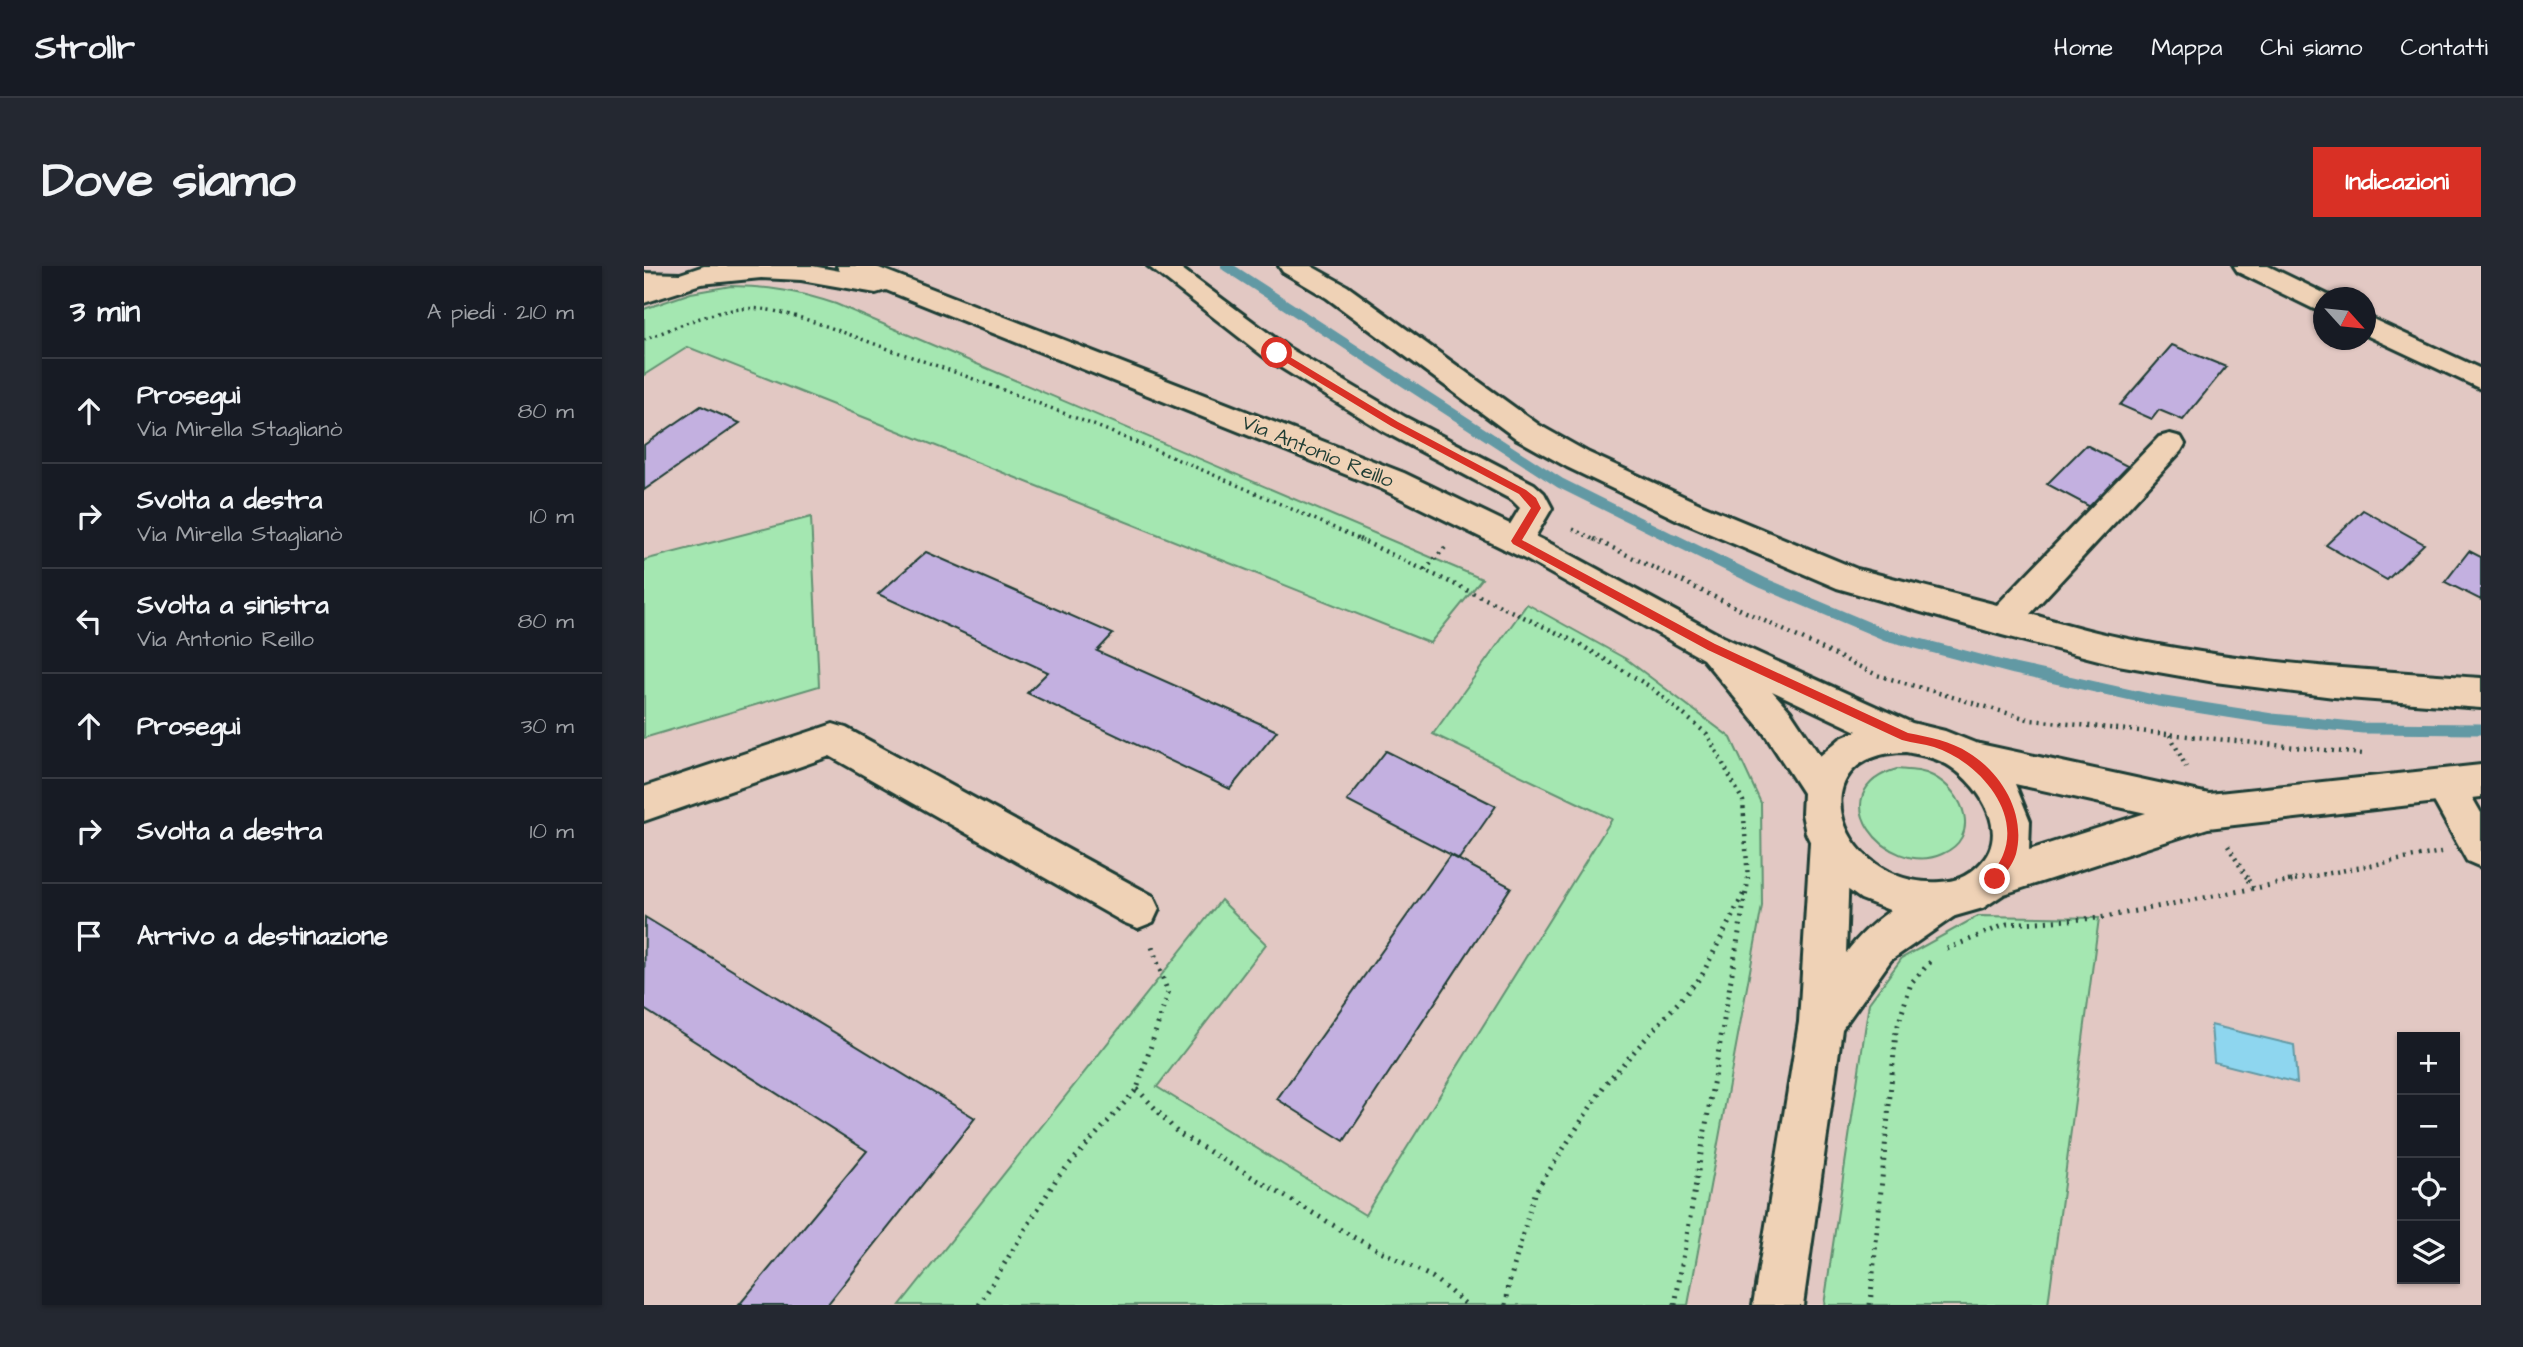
<!DOCTYPE html>
<html lang="it">
<meta charset="utf-8">
<style>
:root{--surface:#171b24;--page:#242831;--text:#f1f3f6;--muted:#9ea1a6;--line:#363941;--accent:#d93025}
body{margin:0;font-family:"Architects Daughter",sans-serif;background:var(--page);color:var(--text)}
.controls{position:absolute;right:21px;bottom:21px;display:grid;overflow:hidden;border-radius:0px;box-shadow:0 2px 5px #0004}
.controls button{width:63px;height:63px;display:grid;place-items:center;padding:0;border:0;border-bottom:2px solid var(--line);background:var(--surface);color:var(--text);font:35px sans-serif}
.compass{position:absolute;left:1669px;top:21px;width:63px;height:63px;border-radius:50%;background:var(--surface);box-shadow:0 2px 5px #0004;rotate:117deg}
.stop{position:absolute;width:21px;height:21px;margin:-16px;border:5px solid #d93025;border-radius:50%;background:#fff}
.stop.end{background:#d93025;border-color:#fff;box-shadow:0 2px 7px #0008}
.list{margin:0;padding:0;list-style:none}
h2{display:flex;justify-content:space-between;align-items:center;height:91px;margin:0;padding:0 28px;font-size:30px}
h2 small{font-size:23px;font-weight:400;color:var(--muted)}
.list li{display:grid;grid-template-columns:46px 1fr auto;gap:21px;align-items:center;box-sizing:border-box;height:105px;padding:0 28px;border-top:2px solid var(--line)}
.list b{display:block;font-size:26px;white-space:nowrap}
.list p{margin:0;font-size:23px;white-space:nowrap;color:var(--muted)}
.list em{font-size:23px;font-style:normal;color:var(--muted)}
.icon{flex:none;width:38px;height:38px;fill:none;stroke:currentColor;stroke-width:2;stroke-linecap:round;stroke-linejoin:round}
.map{position:relative;flex:none;width:1837px;height:1039px;overflow:hidden;border-radius:0px}
header{display:flex;align-items:center;gap:42px;box-sizing:border-box;height:98px;padding:0 35px;background:var(--surface);border-bottom:2px solid var(--line)}
header strong{font-size:33px}
nav{display:flex;gap:38px;margin-inline-start:auto;font-size:24px}
.intro{display:flex;align-items:center;justify-content:space-between;box-sizing:border-box;height:168px;padding:0 42px}
h1{margin:0;font-size:49px}
.button{padding:18px 32px;border-radius:0px;background:var(--accent);color:#fff;font-size:24px;font-weight:700}
main{display:flex;gap:42px;padding:0 42px}
aside{flex:1;background:var(--surface);border-radius:0px;box-shadow:0 2px 5px #0004}
.map>svg:first-child{display:block}
.green{fill:#a4e7b1;stroke:#629272;stroke-width:2}
.water{fill:#8ed6ef;stroke:#6299a4;stroke-width:2}
.lines{fill:none;stroke-linecap:round;stroke-linejoin:round}
.stream-far1{stroke:#6299a4;stroke-width:10}
.stream{stroke:#6299a4;stroke-width:11}
.building{fill:#c3b0e0;stroke:#1f3d34;stroke-width:2}
.minor-casing{stroke:#1f3d34;stroke-width:6}
.major-casing{stroke:#1f3d34;stroke-width:6}
.path-far2{stroke:#1f3d34;stroke-width:3.5;stroke-dasharray:2 4.5;stroke-linecap:butt}
.path-far1{stroke:#1f3d34;stroke-width:4.5;stroke-dasharray:2 5;stroke-linecap:butt}
.path{stroke:#1f3d34;stroke-width:5;stroke-dasharray:2 6;stroke-linecap:butt}
.minor{fill:#efd2b6;fill-rule:evenodd}
.major{fill:#efd2b6;fill-rule:evenodd}
.route{fill:#d93025}
.labels{text-anchor:middle;stroke-width:6;stroke-linejoin:round;paint-order:stroke}
.far-street-label{font-size:21px;fill:#1f3d34;stroke:#efd2b6}
</style>
<header>
<strong>Strollr</strong>
<nav><a>Home</a><a>Mappa</a><a>Chi siamo</a><a>Contatti</a></nav>
</header>
<div class="intro"><h1>Dove siamo</h1><a class="button">Indicazioni</a></div>
<main>
<aside>
<h2>3 min<small>A piedi · 210 m</small></h2>
<ul class="list">
<li><svg class="icon" aria-label="ahead" viewBox="0 0 24 24"><path d="M12 20V5M6 11l6-6 6 6"/></svg><div><b>Prosegui</b><p>Via Mirella Staglianò</p></div><em>80 m</em></li>
<li><svg class="icon" aria-label="right" viewBox="0 0 24 24"><path d="M7 20v-9h11M14 6l5 5-5 5"/></svg><div><b>Svolta a destra</b><p>Via Mirella Staglianò</p></div><em>10 m</em></li>
<li><svg class="icon" aria-label="left" viewBox="0 0 24 24"><path d="M17 20v-9H6M10 6l-5 5 5 5"/></svg><div><b>Svolta a sinistra</b><p>Via Antonio Reillo</p></div><em>80 m</em></li>
<li><svg class="icon" aria-label="ahead" viewBox="0 0 24 24"><path d="M12 20V5M6 11l6-6 6 6"/></svg><div><b>Prosegui</b></div><em>30 m</em></li>
<li><svg class="icon" aria-label="right" viewBox="0 0 24 24"><path d="M7 20v-9h11M14 6l5 5-5 5"/></svg><div><b>Svolta a destra</b></div><em>10 m</em></li>
<li><svg class="icon" aria-label="arrive" viewBox="0 0 24 24"><path d="M6 21V4h12l-3 4 3 4H6"/></svg><div><b>Arrivo a destinazione</b></div></li>
</ul>
</aside>
<div class="map">
<svg width="1837" height="1039" viewBox="0 0 1837 1039">
<rect width="100%" height="100%" fill="#e2c8c3"/>
<filter id="ink" filterUnits="userSpaceOnUse"><feTurbulence type="fractalNoise" baseFrequency=".0143" numOctaves="2"/><feDisplacementMap in="SourceGraphic" scale="14" xChannelSelector="R" yChannelSelector="G"/><feConvolveMatrix kernelMatrix="1 2 1 2 8 2 1 2 1" color-interpolation-filters="sRGB"/></filter>
<g filter="url(#ink)">
<!-- green -->
<path class="green" d="M87,20c38,0 69,6 105,18l646,275 -52,64 -742,-296 -44,28v-66l47,-16z
M167,251l8,169 -175,52v-178z
M883,338l99,55 105,79 30,65 1,103 -74,399h-788l321,-405 45,44 -109,143 208,128 247,-396 -179,-85z
M1253,503c12,1 25,1 36,7 31,16 49,61 9,78 -56,25 -124,-63 -45,-85z
M1334,650l121,2 -51,387h-224l45,-302 33,-45z"/>
<!-- water -->
<path class="water" d="M1567,759l83,20 3,38 -83,-21z"/>
<g class="lines">
<!-- stream-far1 -->
<path class="stream-far1" d="M582,0l334,217 117,58"/>
<!-- stream -->
<path class="stream" d="M1029,273l90,44 123,52 128,34 144,32 114,18 91,9 118,1"/>
</g>
<!-- building -->
<path class="building" d="M1528,79l54,22 -43,53 -24,-10 -7,9 -32,-14z
M57,140l39,17 -96,67v-45z
M1442,179l47,24 -37,41 -49,-26z
M1719,244l61,34 -37,36 -61,-35z
M1825,285l12,6v43l-36,-18z
M282,286l187,82 -16,17 180,80 -47,58 -203,-96 21,-21 -170,-78z
M742,485l110,55 -37,53 -112,-58z
M806,589l61,32 -167,254 -67,-42z
M1,651l330,201 -148,187h-88l128,-154 -223,-142z"/>
<g class="lines">
<defs>
<path id="minor" d="M504,0h30l109,81 118,70 129,67 10,9 8,15 -24,41 -12,4 -12,-4 -4,-8 20,-33 -8,-8 -129,-69 -116,-72z
M635,0h32l36,20 192,139 50,28 111,51 157,65 140,36 162,-168 11,-3 11,3 4,7 -4,7 -151,163c29,8 59,17 88,23 120,26 242,33 363,41v30l-147,-11 -119,-15 -97,-17 -116,-30 -165,-47 -159,-68 -111,-53 -50,-28 -190,-141 -44,-26z
M1590,0h34l66,32h-10v13l-10,-2 -76,-37z
M38,8l9,2 4,6 -4,6 -47,15v-17z
M1722,50l115,53v20l-115,-54z
M189,458l13,4 307,168 6,13 -6,13 -15,6 -15,-6 -293,-166 -186,65v-34z
M1800,503l14,4 23,40v54l-14,-6 -42,-76 5,-12z
M1186,559l14,5 6,12 -4,111c22,-30 60,-57 95,-70l15,6 6,13 -6,13 -65,45 -49,69 -39,276h-50l46,-283 11,-180 6,-12z"/>
<path id="major" d="M60,0h108l28,5 -3,-5h37l530,207 147,71 172,93 189,86 33,8 30,12 234,51 272,-29v32l-273,31 -204,66 -21,14 -42,12 -36,-4 -44,-17 -25,-18 -15,-17 -15,-31 -4,-19 1,-21 -39,-60 -61,-74 -176,-99 -145,-71 -496,-199 -10,3 -75,-13 -40,-2 -60,6 -19,6 -38,-1v-16l36,1zM1128,425l85,40 -16,7 -21,18 -30,-45zM1262,486c16,3 32,6 45,15 30,20 61,68 27,99 -12,11 -22,15 -38,16 -101,6 -146,-129 -34,-130zM1371,518l131,29 -117,37 1,-29z"/>
</defs>
<!-- minor casing -->
<use href="#minor" class="minor-casing"/>
<!-- major casing -->
<use href="#major" class="major-casing"/>
<!-- path-far2 -->
<path class="path-far2" d="M0,74c35,-14 78,-35 117,-31 38,4 98,30 136,43 159,54 314,120 466,189
M929,263l24,12"/>
<!-- path-far1 -->
<path class="path-far1" d="M715,273l217,103 73,44 58,48 36,67 5,80
M950,273l283,136 154,45 332,34
M781,304l23,-26
M1526,469l16,32
M1584,580l21,35
M1644,615l153,-29"/>
<!-- path -->
<path class="path" d="M1604,614l5,8
M1303,683l60,-25 92,-6 198,-38
M493,823l41,44 177,105 77,39 35,28
M335,1039l78,-127 80,-89 31,-96 -17,-49
M862,1039l3,-21 25,-90 72,-111 95,-106 45,-88
M1031,1039l73,-425
M1226,1039l26,-273 15,-49 23,-25"/>
<!-- minor -->
<use href="#minor" class="minor"/>
<!-- major -->
<use href="#major" class="major"/>
</g>
</g>
<!-- route -->
<path class="route" d="M630,85h6l118,71 128,68 10,8 5,10 -19,32 193,104 193,89c21,4 43,8 61,20 34,21 57,62 47,101 -3,10 -11,20 -17,28h-8l-2,-3c4,-8 11,-16 14,-24 19,-46 -28,-95 -69,-108 -10,-3 -21,-4 -32,-7l-194,-90 -195,-106 -2,-3 20,-33 -12,-14 -128,-68 -117,-71z"/>
<g class="labels">
<!-- far-street labels -->
<g class="far-street-label">
<text transform="translate(674 185) rotate(22)" y="7">Via Antonio Reillo</text>
</g>
</g>
</svg>
<div class="controls">
<button>+</button>
<button>−</button>
<button><svg class="icon" aria-label="locate" viewBox="0 0 24 24"><circle cx="12" cy="12" r="6"/><path d="M12 2v4M12 18v4M2 12h4M18 12h4"/></svg></button>
<button><svg class="icon" aria-label="layers" viewBox="0 0 24 24"><path d="M12 4l9 5-9 5-9-5zM3 14l9 5 9-5"/></svg></button>
</div>
<svg class="compass" viewBox="-18 -18 36 36"><path d="M0-13l5 13h-10z" fill="#e53935"/><path d="M0 13l5-13h-10z" fill="#9ea1a6"/></svg>
<div class="stop" style="left:633px;top:87px"></div>
<div class="stop end" style="left:1351px;top:613px"></div>
</div>
</main>
